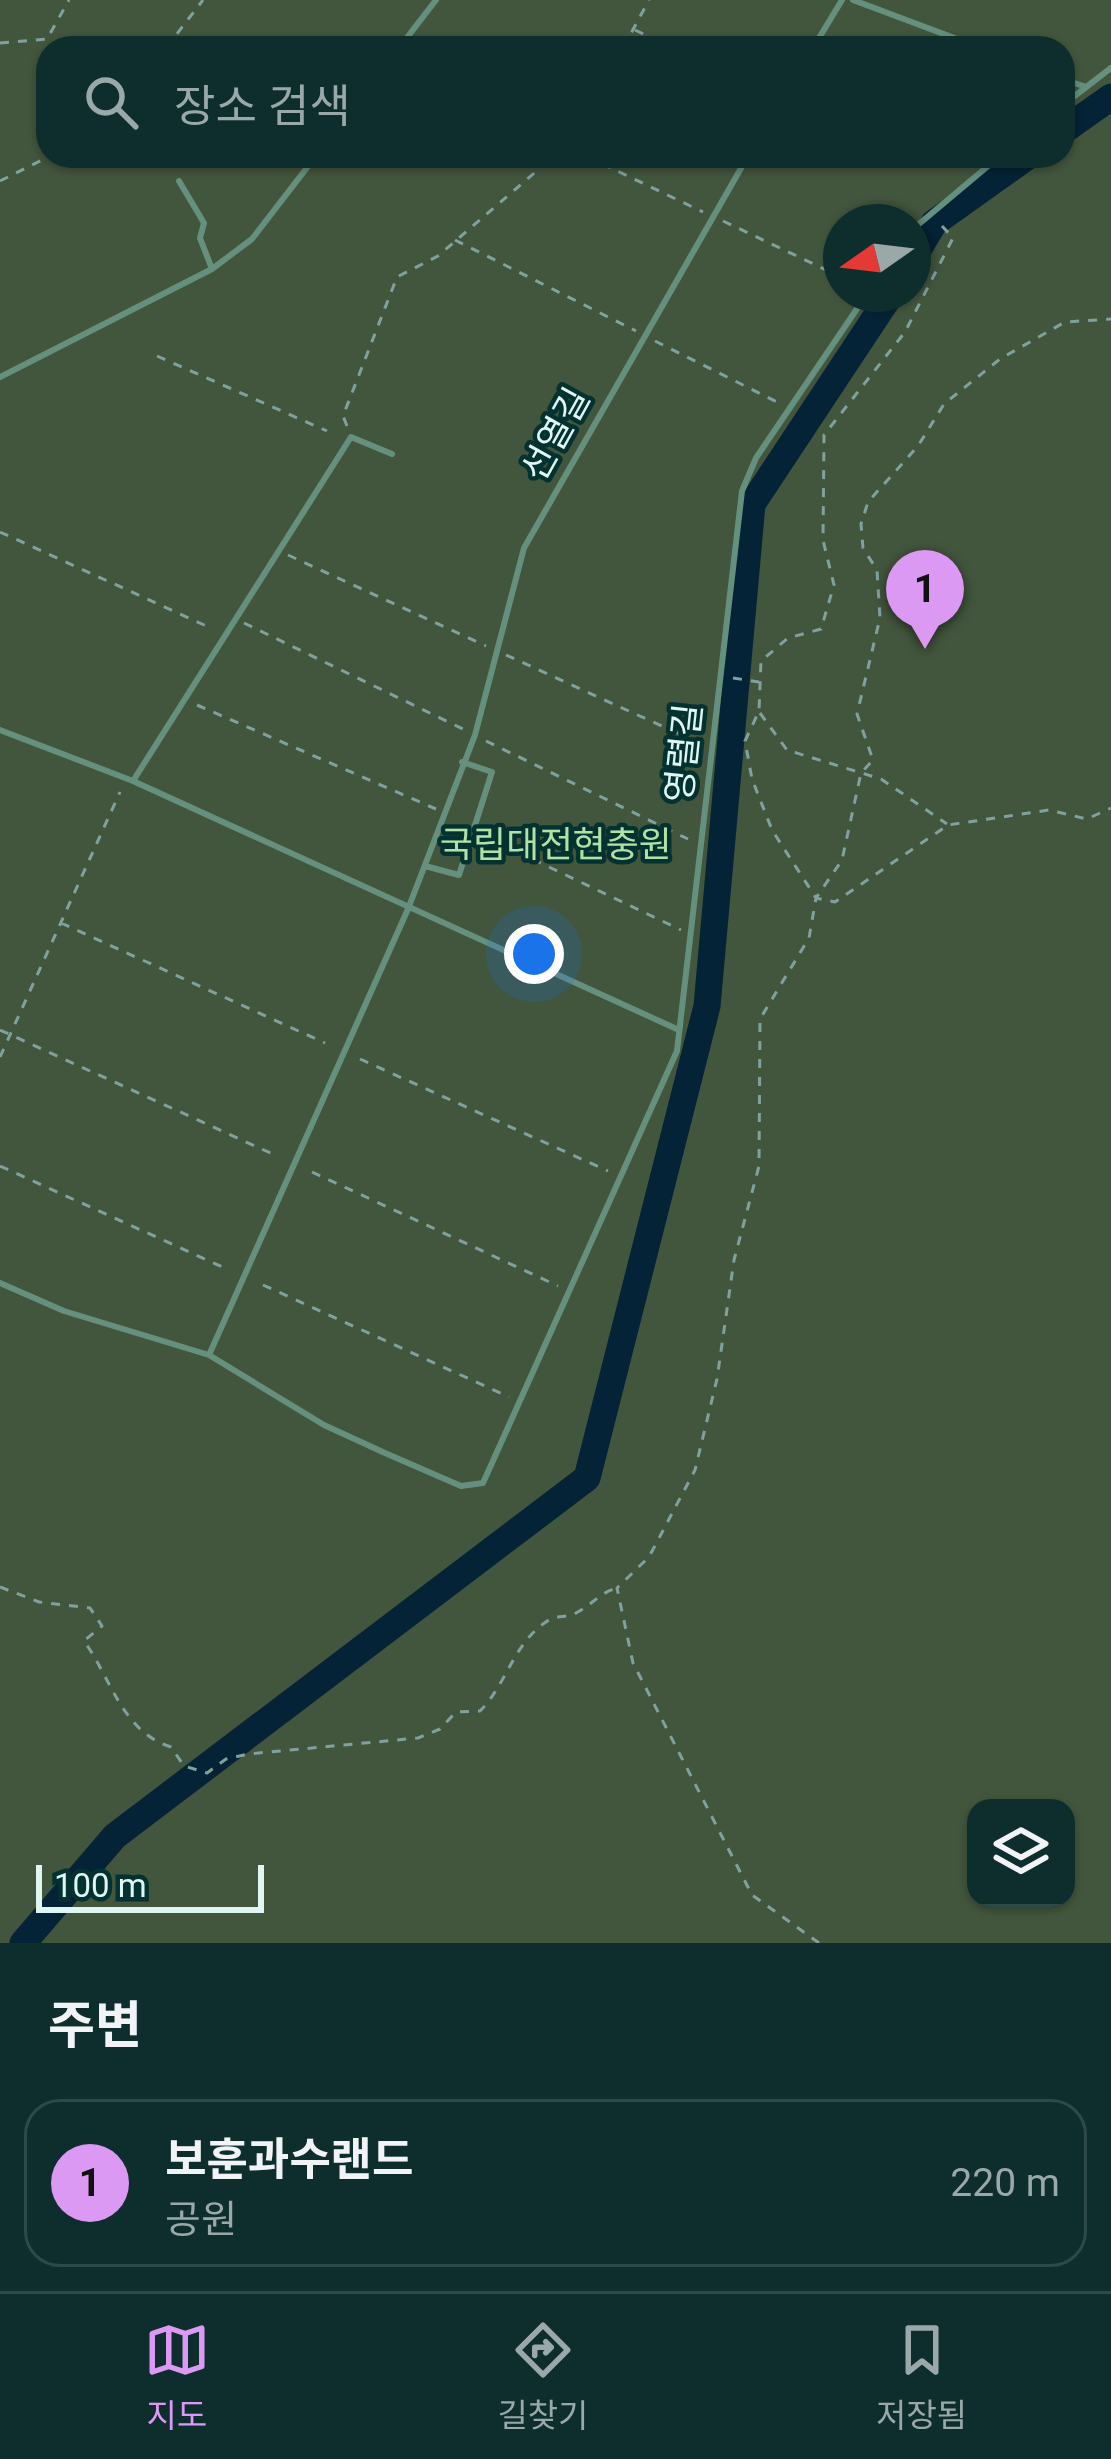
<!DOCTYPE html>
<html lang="ko">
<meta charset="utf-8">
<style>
:root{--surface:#0d2e2c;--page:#1b3a38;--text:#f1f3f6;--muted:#9aa8a9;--line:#2d4a48;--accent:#dc99f4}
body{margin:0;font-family:Roboto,"Noto Sans KR",sans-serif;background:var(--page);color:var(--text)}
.controls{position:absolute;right:36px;bottom:36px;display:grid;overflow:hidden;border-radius:24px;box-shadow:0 3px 9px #0004}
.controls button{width:108px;height:108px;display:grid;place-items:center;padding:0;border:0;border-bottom:3px solid var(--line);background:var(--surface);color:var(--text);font:60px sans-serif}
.compass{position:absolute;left:823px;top:204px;width:108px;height:108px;border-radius:50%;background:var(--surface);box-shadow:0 3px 9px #0004;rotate:256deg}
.scale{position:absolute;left:36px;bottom:30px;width:228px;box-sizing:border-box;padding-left:12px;border:6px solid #dff6f3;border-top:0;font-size:33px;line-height:42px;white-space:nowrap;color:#dff6f3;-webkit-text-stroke:9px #043230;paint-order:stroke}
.you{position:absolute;left:534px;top:954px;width:42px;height:42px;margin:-30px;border:9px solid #fff;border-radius:50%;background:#1a73e8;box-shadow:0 0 0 18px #1a73e833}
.badge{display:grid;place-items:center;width:78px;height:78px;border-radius:50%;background:var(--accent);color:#111;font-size:39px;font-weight:700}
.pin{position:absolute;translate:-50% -99px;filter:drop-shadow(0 3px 6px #0008)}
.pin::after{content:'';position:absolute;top:63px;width:42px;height:36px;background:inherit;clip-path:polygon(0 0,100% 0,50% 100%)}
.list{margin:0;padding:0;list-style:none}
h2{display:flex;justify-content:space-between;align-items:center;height:156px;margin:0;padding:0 48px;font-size:51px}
h2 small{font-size:39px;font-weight:400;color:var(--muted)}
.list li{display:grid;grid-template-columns:78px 1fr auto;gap:36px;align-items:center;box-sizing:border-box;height:168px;margin:0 24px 24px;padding:0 24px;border:3px solid var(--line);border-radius:36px}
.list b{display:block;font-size:45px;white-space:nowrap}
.list p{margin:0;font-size:39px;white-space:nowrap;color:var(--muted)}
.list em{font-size:39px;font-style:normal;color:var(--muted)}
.icon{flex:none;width:66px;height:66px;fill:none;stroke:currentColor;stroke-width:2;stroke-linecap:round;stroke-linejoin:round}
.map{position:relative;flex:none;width:1111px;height:1943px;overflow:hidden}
.search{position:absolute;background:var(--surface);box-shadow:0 3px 9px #0004;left:36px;right:36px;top:36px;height:132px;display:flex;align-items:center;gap:30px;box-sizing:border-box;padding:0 42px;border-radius:36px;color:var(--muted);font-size:45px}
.sheet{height:348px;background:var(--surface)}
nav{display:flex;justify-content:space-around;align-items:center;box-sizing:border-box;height:168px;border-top:3px solid var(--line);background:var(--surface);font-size:33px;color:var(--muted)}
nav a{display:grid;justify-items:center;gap:6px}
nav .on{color:var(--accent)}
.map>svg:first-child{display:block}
.green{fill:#42553d;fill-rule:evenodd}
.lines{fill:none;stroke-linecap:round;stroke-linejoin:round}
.river{stroke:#042337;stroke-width:27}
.path{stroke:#80a19e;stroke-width:3;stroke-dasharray:9 9;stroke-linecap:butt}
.lane{stroke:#65907d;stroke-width:6}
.labels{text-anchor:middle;stroke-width:9;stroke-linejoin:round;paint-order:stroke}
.street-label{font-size:36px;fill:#dff6f3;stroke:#043230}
.park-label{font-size:36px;fill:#b2e1a5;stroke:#043230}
</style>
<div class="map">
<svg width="1111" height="1943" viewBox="0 0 1111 1943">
<rect width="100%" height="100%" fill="#113d3b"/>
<!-- green -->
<path class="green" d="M0,0h1111v1943h-1111zM48,48h1015v108h-1015zM841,222h72v72h-72zM976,1808h90v90h-90z"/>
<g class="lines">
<!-- river -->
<path class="river" d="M1063,131l48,-34
M913,258l21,-35 94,-67
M23,1943l92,-107 472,-358 120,-472 45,-502 139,-210"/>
<!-- path -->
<path class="path" d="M635,30l38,18
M0,43l47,-4 22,-39
M166,48l37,-48
M623,48l26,-48
M586,156l117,56
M0,181l50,-25
M723,221l118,56
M942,226l11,12 -48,94 -81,103 -1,105 11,45 -13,44 -33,9 -27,23 -2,50 -14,30 7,38 20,51 44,68 19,4 113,-77 101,-15 38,9 24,-11
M455,240l181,91
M655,341l126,63
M157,356l170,75
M347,426l-4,-10 54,-139 41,-21 116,-100
M0,532l213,97
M288,555l198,91
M244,623l223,108
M506,655l193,88
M733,678l26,4
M197,705l239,104
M760,713l27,37 94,29 66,45
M486,741l202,98
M484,836l197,94
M61,923l264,120
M0,1030l277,126
M0,1057l120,-265
M360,1059l248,112
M0,1166l229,104
M312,1172l246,114
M263,1285l246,112
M0,1587l39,15 51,6 12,18 -18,15c27,37 38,91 87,106l13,19 23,7 19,-14 22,-5 170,-16 22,-9 16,-17 24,-1c27,-27 34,-70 69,-91 8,-5 19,-2 27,-7 16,-8 23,-20 41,-25
M819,1943l-67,-48 -119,-232 -16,-75 32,-31 46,-87 22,-91 17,-119 25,-94 1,-147 49,-81 7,-40 26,-38 19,-87 12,-13 -16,-46 23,-96 -3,-48 -14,-22 -2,-24 7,-22 50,-56 26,-42 56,-45 65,-37 46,-3"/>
<!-- lane -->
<path class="lane" d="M853,0l128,48
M399,48l37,-48
M813,48l29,-48
M1063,79l23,8
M1063,105l48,-37
M179,181l25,42 -4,15 12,31
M913,229l87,-73
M0,377l212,-108 40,-30 64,-83
M392,454l-41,-17 -218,344 546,249
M0,730l133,51
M425,866l34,9 33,-103 -30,-10
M0,1283l64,28 145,44 115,70 61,28 76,33 22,-3 194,-432 65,-560 14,-33 111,-164
M209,1355l199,-446 67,-174 49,-187 224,-392"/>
</g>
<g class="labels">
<!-- street labels -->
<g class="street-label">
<text transform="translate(555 434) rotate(-61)" y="13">선열길</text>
<text transform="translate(683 753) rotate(-84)" y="13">영렬길</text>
</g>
<!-- park labels -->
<g class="park-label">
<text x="556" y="857">국립대전현충원</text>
</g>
</g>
</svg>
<div class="controls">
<button><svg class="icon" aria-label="layers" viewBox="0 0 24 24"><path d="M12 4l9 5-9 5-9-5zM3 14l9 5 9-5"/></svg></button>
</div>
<svg class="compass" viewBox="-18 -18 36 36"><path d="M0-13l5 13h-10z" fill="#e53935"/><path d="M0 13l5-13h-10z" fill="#9aa8a9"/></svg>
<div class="scale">100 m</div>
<div class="you"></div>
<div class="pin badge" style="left:925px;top:649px">1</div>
<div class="search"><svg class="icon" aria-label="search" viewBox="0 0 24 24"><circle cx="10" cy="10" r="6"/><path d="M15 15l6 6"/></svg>장소 검색</div>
</div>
<section class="sheet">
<h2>주변<small></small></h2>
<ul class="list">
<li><span class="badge">1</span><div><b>보훈과수랜드</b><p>공원</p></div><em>220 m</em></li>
</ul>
</section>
<nav>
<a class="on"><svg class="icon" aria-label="map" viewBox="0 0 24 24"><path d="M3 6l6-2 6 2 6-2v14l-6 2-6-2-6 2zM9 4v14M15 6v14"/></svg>지도</a>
<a><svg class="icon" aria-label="directions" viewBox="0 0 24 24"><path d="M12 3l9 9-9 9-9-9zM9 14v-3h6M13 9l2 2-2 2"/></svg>길찾기</a>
<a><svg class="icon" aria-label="saved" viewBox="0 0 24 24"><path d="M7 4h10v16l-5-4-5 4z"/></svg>저장됨</a>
</nav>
